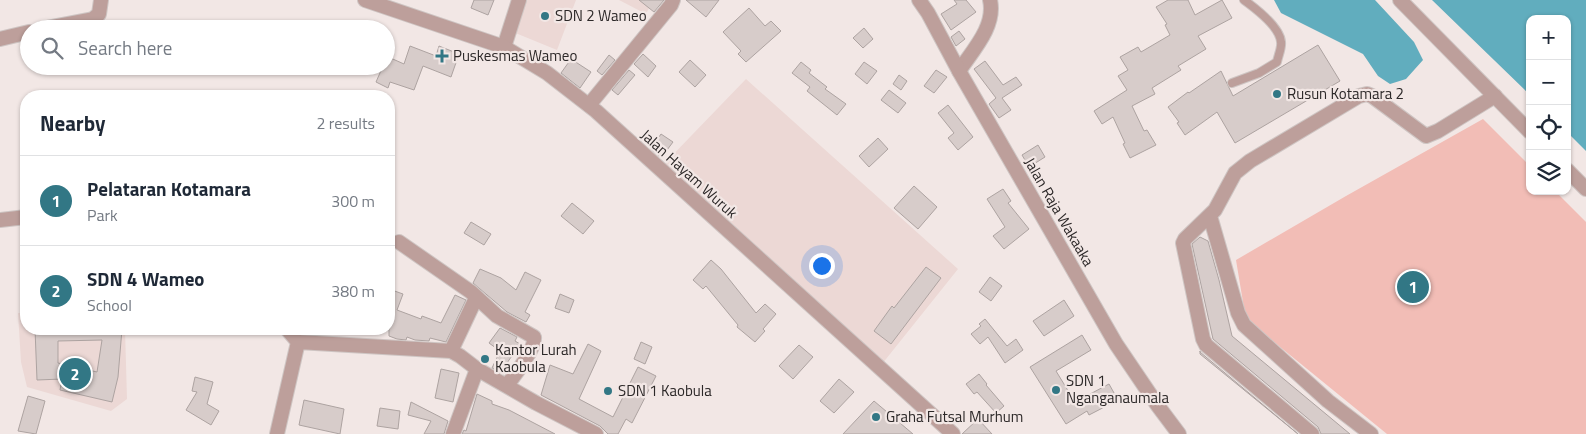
<!DOCTYPE html>
<meta charset="utf-8">
<style>
:root{--surface:#fff;--page:#f2f2f3;--text:#1f2937;--muted:#747a83;--line:#e0e1e3;--accent:#327785}
body{margin:0;font-family:"Titillium Web",sans-serif;background:var(--page);color:var(--text)}
.controls{position:absolute;right:15px;top:15px;display:grid;overflow:hidden;border-radius:10px;box-shadow:0 1px 4px #0004}
.controls button{width:45px;height:45px;display:grid;place-items:center;padding:0;border:0;border-bottom:1px solid var(--line);background:var(--surface);color:var(--text);font:25px sans-serif}
.you{position:absolute;left:821px;top:265px;width:18px;height:18px;margin:-12px;border:4px solid #fff;border-radius:50%;background:#1a73e8;box-shadow:0 0 0 8px #1a73e833}
.badge{display:grid;place-items:center;width:32px;height:32px;border-radius:50%;background:var(--accent);color:#fff;font-size:16px;font-weight:700}
.pin{position:absolute;translate:-50% -50%;border:2px solid #fff;box-shadow:0 1px 5px #0006}
.list{margin:0;padding:0;list-style:none}
h2{display:flex;justify-content:space-between;align-items:center;height:65px;margin:0;padding:0 20px;font-size:21px}
h2 small{font-size:16px;font-weight:400;color:var(--muted)}
.list li{display:grid;grid-template-columns:32px 1fr auto;gap:15px;align-items:center;box-sizing:border-box;height:90px;padding:0 20px;border-top:1px solid var(--line)}
.list b{display:block;font-size:19px;white-space:nowrap}
.list p{margin:0;font-size:16px;white-space:nowrap;color:var(--muted)}
.list em{font-size:16px;font-style:normal;color:var(--muted)}
.icon{flex:none;width:28px;height:28px;fill:none;stroke:currentColor;stroke-width:2;stroke-linecap:round;stroke-linejoin:round}
.map{position:relative;flex:none;width:1586px;height:434px;overflow:hidden}
.search{position:absolute;background:var(--surface);box-shadow:0 1px 4px #0004;left:20px;top:20px;width:375px;height:55px;display:flex;align-items:center;gap:12px;box-sizing:border-box;padding:0 18px;border-radius:28px;color:var(--muted);font-size:19px}
.panel{position:absolute;background:var(--surface);box-shadow:0 1px 4px #0004;left:20px;top:90px;width:375px;height:245px;border-radius:20px}
.map>svg:first-child{display:block}
.built{fill:#ecd8d5}
.green{fill:#f2bdb6}
.water{fill:#61adbe}
.building{fill:#d7ccca;stroke:#ada3a1;fill-rule:evenodd}
.lines{fill:none;stroke-linecap:round;stroke-linejoin:round}
.service-casing{stroke:#cec5c3;stroke-width:10}
.minor-casing{stroke:#cec5c3;stroke-width:16}
.tertiary-casing{stroke:#cec5c3;stroke-width:16}
.service{stroke:#bd9f9b;stroke-width:8}
.minor{stroke:#bd9f9b;stroke-width:14}
.tertiary{stroke:#bd9f9b;stroke-width:14}
.poi-dot{fill:#327785;stroke:#f2e7e5;stroke-width:2}
.labels{text-anchor:middle;stroke-width:4.5;stroke-linejoin:round;paint-order:stroke}
.poi-label{font-size:15px;fill:#2c2828;stroke:#f2e7e5;text-anchor:start}
.street-label{font-size:15px;fill:#2c2828;stroke:#f2e7e5}
</style>
<div class="map">
<svg width="1586" height="434" viewBox="0 0 1586 434">
<rect width="100%" height="100%" fill="#f2e7e5"/>
<!-- built -->
<path class="built" d="M526,0h50l-19,50 -44,-18z
M619,0h34l-7,14z
M746,79l212,190 -76,95 -219,-199z
M18,313h8v16h99l2,70 -16,12 -84,-24 -6,-25z"/>
<!-- green -->
<path class="green" d="M1483,119l47,47v25h25l31,31v212h-199l-134,-109 -8,-11 -9,-54 110,-64z"/>
<!-- water -->
<path class="water" d="M1274,0h101l39,42 9,18 -17,19 -16,5 -12,-8 -15,-22 -82,-41z
M1432,0h154v151l-19,-19v-113h-37v76z"/>
<!-- building -->
<path class="building" d="M474,0h20l-6,15 -17,-7z
M639,0h25l-10,12z
M686,0h33l-13,17z
M954,0h12l10,12 -25,18 -10,-16 16,-10z
M1168,0h20l7,15 27,-15 10,18 -34,18 8,13 -28,17 3,4 -29,18 3,6 -23,12 12,25 3,-1 9,15 -26,13 -7,-14 2,-1 -12,-26 -11,7 -8,-13 33,-21 -9,-14 10,-6 -8,-13 18,-10 3,5 29,-17 -5,-10 2,-1 -11,-17z
M749,8l16,18 6,-5 10,10 -35,31 -8,-8 3,-3 -18,-19z
M864,28l9,11 -10,9 -10,-10z
M959,31l6,8 -9,7 -5,-9z
M1318,45l22,36 -105,62 -18,-31 -32,23 -8,-12 2,-1 -11,-15 20,-15 1,1 32,-22 12,25z
M410,46l26,10 3,-10 20,8 -8,23 -28,-11 -9,24 -24,-8 -2,6 -12,-6 7,-16h3v-10l18,8z
M643,54l13,12 -8,11 -14,-13z
M609,55l6,5 -13,15 -5,-4z
M571,59l20,13 -11,16 -19,-15z
M690,60l16,15 -11,12 -16,-15z
M985,61l18,24 13,-8 6,8 -20,13 9,12 -12,8 -10,-14 7,-6 -22,-29z
M801,62l10,8 -2,3 18,14 -2,2 21,15 -9,11 -30,-24 3,-4 -18,-14z
M864,62l13,9 -10,13 -12,-10z
M629,70l6,5 -17,20 -6,-5z
M936,70l11,7 -13,16 -10,-7z
M899,75l8,6 -6,9 -8,-6z
M889,90l17,13 -8,10 -17,-13z
M948,105l25,32 -15,13 -10,-12 6,-5 -16,-20z
M661,134l12,8 -12,16 -10,-9z
M878,138l10,11 -19,18 -10,-11z
M1038,145l7,12 -16,10 -7,-12z
M914,186l23,21 -19,22 -24,-21z
M1003,189l8,12 -3,2 21,26 -25,20 -11,-13 12,-9 -18,-28z
M572,203l22,18 -11,13 -22,-18z
M471,222l20,12 -7,11 -20,-12z
M1200,237l8,4 11,39 13,56 118,98h-29l-3,-7 -105,-88 -21,-95z
M711,260l10,9 35,44 9,-9 11,10 -13,15 2,2 -10,11 -18,-15 1,-2 -32,-39 -3,3 -10,-9z
M926,267l15,11 -50,66 -17,-13 18,-25 2,2z
M480,269l21,9 15,12 9,-18 16,8 -16,32 5,3 -4,7 -19,-10 -34,-29z
M990,277l12,9 -11,15 -12,-9z
M389,289l14,5 -6,16 24,9 1,-3 19,7 14,-28 11,5 -20,42 -16,-4 -1,3 -14,-1 -8,-3 -1,3 -9,-1 -8,-3z
M560,294l14,6 -5,13 -14,-5z
M1064,300l10,16 -30,20 -11,-15z
M985,319l22,27 9,-7 7,11 -18,13 -17,-26 -8,7 -9,-10 10,-8 -2,-2z
M500,328l17,9 -2,4 5,3 -13,19 3,2 -6,9 -12,-6 8,-17 -11,-8z
M35,329h87l-4,48 -6,25 -52,-12 2,-11 -25,1zM102,340l-5,32 -39,-9v-22z
M1082,335l9,15 -35,21 19,31 34,-18 9,16 -29,15 -2,-4 -21,13 -36,-57z
M641,342l11,5 -7,17 -11,-5z
M588,344l13,7 -22,48 34,18 25,-50 18,9 -24,47 -6,-4 -8,15h-10l-8,-8 -59,-31 9,-30 23,9z
M799,345l14,12 -20,22 -14,-13z
M1200,351v1l98,82 -98,-80z
M441,369l18,4 -6,29 -18,-4z
M979,374l8,10 -1,1 18,21 -8,7 -19,-21 -3,2 -8,-10z
M195,377l18,5 -6,22 12,7 -8,14 -25,-15 11,-18 -5,-1z
M839,379l15,13 -20,21 -14,-12z
M477,394l15,7v3l17,6 46,24h-93l2,-4 2,1z
M28,396l17,5 -9,33 -18,-3z
M304,400l40,9 -4,25 -41,-9z
M874,401l39,33h-70z
M411,402l37,19 -4,13h-20l7,-13 -23,-6z
M380,408l20,3 -2,18 -21,-3z
M978,419l14,15h-30z"/>
<g class="lines">
<defs>
<path id="service" d="M1232,83l27,-10 18,-11c1,-6 5,-14 4,-20 -1,-15 -26,-34 -37,-42"/>
<path id="minor" d="M41,29l52,-10 6,-5 2,-14
M0,39l29,-7
M504,47l15,-47
M959,71c14,-21 37,-45 31,-71
M589,105l82,-100 2,-5
M1210,216l28,97 6,12 84,76 43,33
M0,220l26,-3
M399,242l72,50 26,24 37,21c2,11 -20,39 -27,48
M298,342l153,9 9,5 17,13 59,34 60,31
M451,351l25,-53
M277,434l21,-92 -11,-13
M453,434l24,-65
M1312,434l-106,-89 -3,-6 -20,-96 2,-4 30,-29 20,-37 15,-12 109,-65 8,-2 5,2 54,40 12,-5 57,-35"/>
<path id="tertiary" d="M365,0l139,47 43,26 49,38 357,323
M919,0l9,13 31,58 157,273 42,62 21,28
M1400,0l130,132
M1567,170l19,19"/>
</defs>
<!-- service casing -->
<use href="#service" class="service-casing"/>
<!-- minor casing -->
<use href="#minor" class="minor-casing"/>
<!-- tertiary casing -->
<use href="#tertiary" class="tertiary-casing"/>
<!-- service -->
<use href="#service" class="service"/>
<!-- minor -->
<use href="#minor" class="minor"/>
<!-- tertiary -->
<use href="#tertiary" class="tertiary"/>
</g>
<!-- markers -->
<g class="poi-dot">
<circle cx="545" cy="16" r="5"/>
<path d="M439.5 48.5h5v5h5v5h-5v5h-5v-5h-5v-5h5z"/>
<circle cx="1277" cy="94" r="5"/>
<circle cx="485" cy="359" r="5"/>
<circle cx="1056" cy="390" r="5"/>
<circle cx="608" cy="391" r="5"/>
<circle cx="876" cy="417" r="5"/>
</g>
<g class="labels">
<!-- poi labels -->
<g class="poi-label">
<text x="555" y="21">SDN 2 Wameo</text>
<text x="453" y="61">Puskesmas Wameo</text>
<text x="1287" y="99">Rusun Kotamara 2</text>
<text x="495" y="355">Kantor Lurah<tspan x="495" dy="17">Kaobula</tspan></text>
<text x="1066" y="386">SDN 1<tspan x="1066" dy="17">Nganganaumala</tspan></text>
<text x="618" y="396">SDN 1 Kaobula</text>
<text x="886" y="422">Graha Futsal Murhum</text>
</g>
<!-- street labels -->
<g class="street-label">
<text transform="translate(689 174) rotate(42)" y="5">Jalan Hayam Wuruk</text>
<text transform="translate(1059 212) rotate(60)" y="5">Jalan Raja Wakaaka</text>
</g>
</g>
</svg>
<div class="controls">
<button>+</button>
<button>−</button>
<button><svg class="icon" aria-label="locate" viewBox="0 0 24 24"><circle cx="12" cy="12" r="6"/><path d="M12 2v4M12 18v4M2 12h4M18 12h4"/></svg></button>
<button><svg class="icon" aria-label="layers" viewBox="0 0 24 24"><path d="M12 4l9 5-9 5-9-5zM3 14l9 5 9-5"/></svg></button>
</div>
<div class="you"></div>
<div class="pin badge" style="left:1413px;top:287px">1</div>
<div class="pin badge" style="left:75px;top:374px">2</div>
<div class="search"><svg class="icon" aria-label="search" viewBox="0 0 24 24"><circle cx="10" cy="10" r="6"/><path d="M15 15l6 6"/></svg>Search here</div>
<section class="panel">
<h2>Nearby<small>2 results</small></h2>
<ul class="list">
<li><span class="badge">1</span><div><b>Pelataran Kotamara</b><p>Park</p></div><em>300 m</em></li>
<li><span class="badge">2</span><div><b>SDN 4 Wameo</b><p>School</p></div><em>380 m</em></li>
</ul>
</section>
</div>
